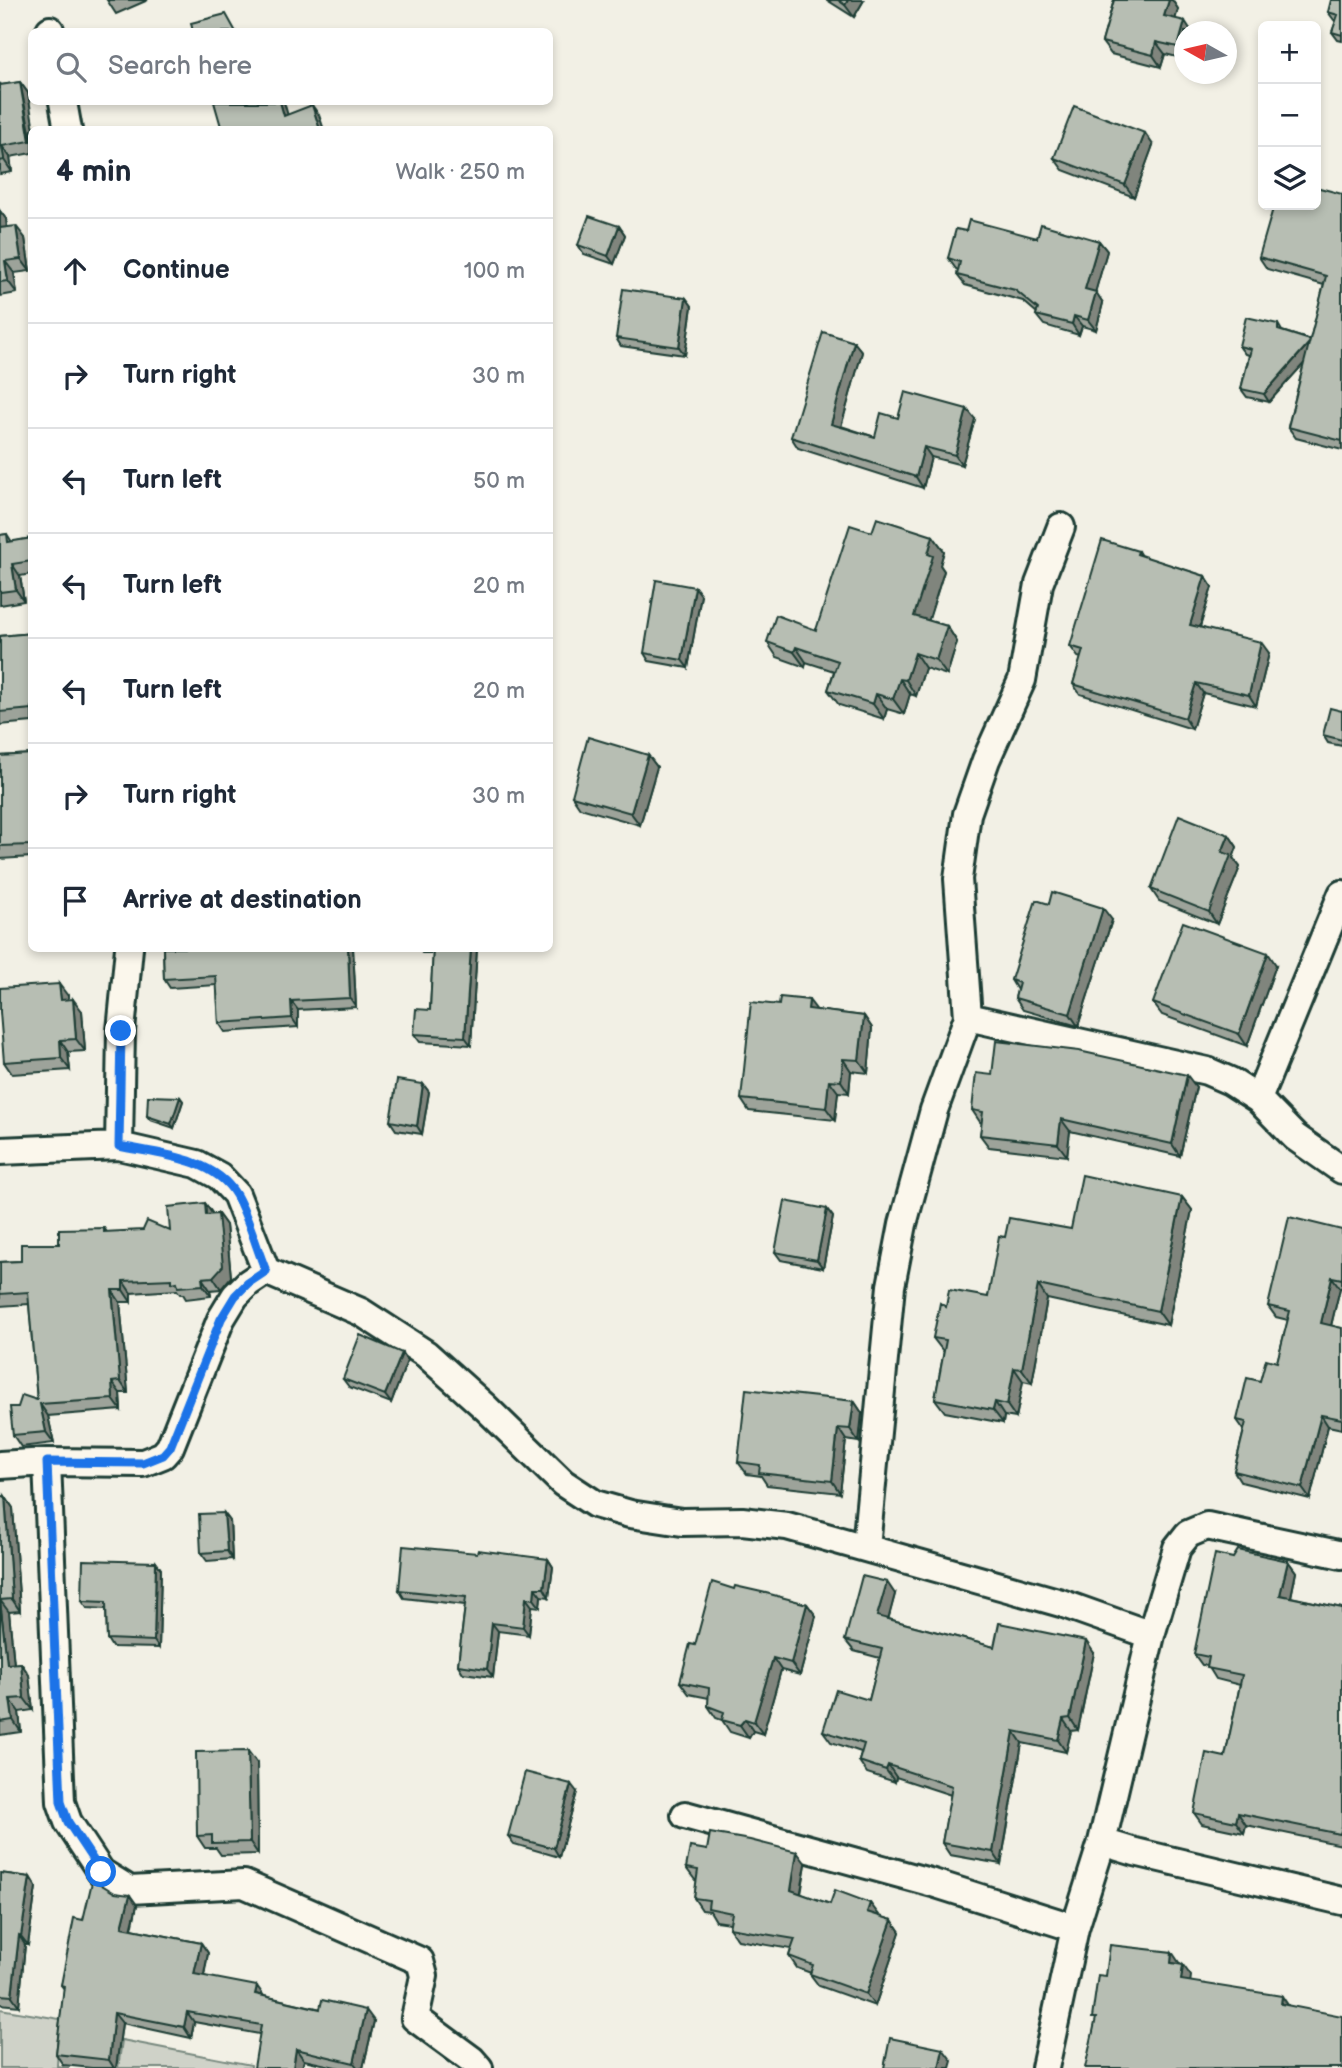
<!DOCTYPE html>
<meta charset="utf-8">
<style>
:root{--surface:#fff;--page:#f2f2f3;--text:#1f2937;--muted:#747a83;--line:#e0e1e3}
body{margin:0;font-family:"Balsamiq Sans",sans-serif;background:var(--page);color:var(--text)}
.controls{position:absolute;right:21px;top:21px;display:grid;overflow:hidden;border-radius:10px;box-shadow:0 4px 10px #0003}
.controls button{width:63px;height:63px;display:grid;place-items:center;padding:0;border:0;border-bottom:2px solid var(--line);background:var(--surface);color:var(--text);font:35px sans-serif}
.compass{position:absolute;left:1174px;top:21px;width:63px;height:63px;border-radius:50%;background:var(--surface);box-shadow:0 4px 10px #0003;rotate:278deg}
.stop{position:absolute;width:21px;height:21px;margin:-16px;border:5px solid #1a73e8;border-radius:50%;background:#fff}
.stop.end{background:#1a73e8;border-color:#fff;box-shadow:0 2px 7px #0008}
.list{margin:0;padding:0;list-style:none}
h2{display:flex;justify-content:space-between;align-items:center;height:91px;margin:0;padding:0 28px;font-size:30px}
h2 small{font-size:23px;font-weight:400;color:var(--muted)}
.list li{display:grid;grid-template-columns:46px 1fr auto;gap:21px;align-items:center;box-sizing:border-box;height:105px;padding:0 28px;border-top:2px solid var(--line)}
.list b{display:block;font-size:26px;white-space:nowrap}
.list em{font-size:23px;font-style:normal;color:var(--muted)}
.icon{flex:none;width:38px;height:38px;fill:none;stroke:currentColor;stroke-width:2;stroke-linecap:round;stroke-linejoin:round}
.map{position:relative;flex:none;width:1342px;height:2068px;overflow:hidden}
.search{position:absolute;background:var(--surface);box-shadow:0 4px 10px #0003;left:28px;top:28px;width:525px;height:77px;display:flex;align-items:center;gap:18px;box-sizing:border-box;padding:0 24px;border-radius:10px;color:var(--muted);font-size:26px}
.panel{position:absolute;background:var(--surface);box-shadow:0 4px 10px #0003;left:28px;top:126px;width:525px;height:826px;border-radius:10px}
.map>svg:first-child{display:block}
.grass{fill:#cfd2c8;stroke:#77887e;stroke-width:2}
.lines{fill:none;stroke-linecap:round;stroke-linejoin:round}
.street-casing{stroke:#1f3d34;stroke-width:32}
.street{stroke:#fbf7ec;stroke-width:26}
.wall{fill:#9da39a;stroke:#1f3d34;stroke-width:2}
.shaded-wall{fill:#80857d;stroke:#1f3d34;stroke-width:2}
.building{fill:#b7beb3;stroke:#1f3d34;stroke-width:2}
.route{stroke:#1a73e8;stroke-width:9}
</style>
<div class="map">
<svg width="1342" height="2068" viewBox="0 0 1342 2068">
<rect width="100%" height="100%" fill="#f2f0e5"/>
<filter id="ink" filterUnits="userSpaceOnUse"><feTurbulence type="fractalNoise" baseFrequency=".0143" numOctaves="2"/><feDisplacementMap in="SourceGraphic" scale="14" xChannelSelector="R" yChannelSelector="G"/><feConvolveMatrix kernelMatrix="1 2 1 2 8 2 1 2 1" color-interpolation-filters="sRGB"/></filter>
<g filter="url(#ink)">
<!-- grass -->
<path class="grass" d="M0,2009l60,10 -3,47 12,2h-69z
M122,2040l129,25v3h-133z"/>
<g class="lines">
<defs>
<path id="street" d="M50,30v2
M63,102l5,28
M968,1017l239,54 23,10 28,18 37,38 47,33
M1258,1099l84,-205
M119,1146l2,-115 8,-83
M0,1151l119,-5 78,18 22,12 17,18 30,77 95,41 65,42 60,54 77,75 32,21 35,10 52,8 60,-1 45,5 274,77 90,32 -49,207 33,10 207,49
M47,1462l14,340 7,20 33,50 29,18 114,-6 176,77 4,15 -9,42 57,42 7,8
M0,1465l47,-3 96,1 20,-8 7,-8 51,-128 14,-23 13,-13 18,-12
M866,1547l25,-261 12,-62 31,-114 34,-93 -10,-138 9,-65 19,-54 36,-80 17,-96 22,-57
M1151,1635l26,-87 11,-14 19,-8 135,29
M685,1815l248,68 142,45
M1045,2068l30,-140 27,-86"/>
</defs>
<!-- street casing -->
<use href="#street" class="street-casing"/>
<!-- street -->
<use href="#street" class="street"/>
</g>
<!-- wall -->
<path class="wall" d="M107,0h41l-32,14z
M827,0h37l-10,17z
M1114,0h58l6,9 -3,10 10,13v27l-20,-5 -4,13 -50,-13 -9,-12z
M1342,0v41l-4,-1 -6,-8 4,-11 -2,-1 -6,-8z
M20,82l8,11 4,37v23l-22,4 2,15 -12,2v-91l1,2z
M1153,145l-19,52 -71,-27 -9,-12z
M1342,194v256l-46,-12 -8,-11 16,-64 -35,39 -22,-5 -6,-8 8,-34 -4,-1 -6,-8 39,-22 4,7 28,9 14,-55 -57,-16 -8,-12z
M0,211l6,8 1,8 18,11 5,33 -16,2 3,20 -17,3z
M619,226l6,9 -11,29 -30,-10 -6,-9z
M966,231l71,7 62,3 8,10 -12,41 8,11 -7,27 -14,-4 -3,9 -35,-10 -8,-10 1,-2 -14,-12 -58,-16 -8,-10 1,-5 -2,-1 -8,-11z
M686,298l6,8 -7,49 -64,-9 -5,-8z
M854,342l8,10 -21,74 34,11 23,-19 77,1 -13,46 -31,-8 -8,31 -125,-40 -7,-11z
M872,532l61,4 11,15 -4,14 4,6 -16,50 19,5 10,16 -10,33 -22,-7 -9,28 -6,-2 -6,20 -17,-5 -3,10 -45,-14 -11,-15 6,-19 -28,-9 -1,5 -28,-10 -10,-15 49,-12z
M7,534l5,8 20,-4v36l-12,2 4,25 -24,4v-70z
M1138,551l3,5 64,20 7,11 -12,40 69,26 -13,53 -53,-13 -11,36 -112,-35 -7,-10 8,-26 -3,-1 -8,-11z
M695,587l6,8 -13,73 -39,-7 -5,-8z
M32,633v89l-32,3v-89z
M1342,711v35l-14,-3 -5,-8z
M32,754v103l-32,2v-103z
M648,755l9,12 -17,58 -60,-17 -8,-12z
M1229,835l8,12 -4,11 7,9 -23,57 -58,-23 -8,-12z
M1049,904l63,16 -34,106 -55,-16 -8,-12 2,-8 -6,-10z
M163,948h190l3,59 -58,3v17l-73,5 -6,-9 -2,-38 -47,3 -6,-9z
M419,948h58l-6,97 -51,-3 -6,-8 16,-24 3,-57h-11z
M1276,965l-29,81 -85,-31 -9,-12z
M68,996v4l14,11 3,40 -17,1 2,18 -58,4 -8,-12z
M816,1010l48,6 8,12 -4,45 -17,-2 -2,22 -11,-1 -3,28 -86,-9 -8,-12z
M992,1075l204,12 -16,69 -110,-25 -3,25 -78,-9 -9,-12 2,-12 -2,-1 -8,-12z
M423,1084l6,8 -7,42 -26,-4 -6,-9z
M180,1097l3,4 -9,27 -24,-8 -3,-4z
M1182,1197l10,13 -24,115 -121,-26 -15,84 -9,-2 -7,37 -12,-2 -1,7 -58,-11 -10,-13 9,-48h-1l-10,-13 13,-31 42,-10 17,-60 66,-8z
M205,1203l8,11h5l8,11 5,52 -10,12 -11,1 1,6 -25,3 -3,-5h-3l-3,-4 -46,3v9h-11l8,91h-8l1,17 -73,6 6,27 -33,4 -8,-12 5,-28 19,-7 -8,-96 -29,2v-44l21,-1 38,-17 45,-16 3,4 63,-1z
M827,1209l6,8 -10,51 -42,-8 -6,-8z
M1342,1230v58h-2l-9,38 11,2v101l-14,-3 -18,73 -69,-17 -7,-11 10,-41 -7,-10 23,-39 17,-19 11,-42 -12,-3 -8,-11z
M407,1361l-16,42 -42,-16 -6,-8z
M854,1401l8,12 -3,29 -13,-2 -6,53 -73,-8 -6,-9 -14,-2 -9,-12z
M5,1496l8,12 7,103 -11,1 5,52 7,-1 8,12 4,35 -14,2 2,20 -21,3v-238z
M224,1513l6,8 2,38 -25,2 -6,-8z
M477,1553l71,6 5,8 -4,30 -8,-1 -1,11 -8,-1 -3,29 -31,-4 -5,46 -30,-4 -5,-8 7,-60 -61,-7 -5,-8z
M1233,1558l55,3 8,11 -5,25 51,11v237l-96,-20 -2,8 -42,-9 -8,-11 31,-56 15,-72 -24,-6 -8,-13 -6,-1 -8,-11z
M156,1562l5,7 -2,79 -47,-1 -5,-8 -1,-30 -19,-1 -5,-7z
M734,1589l73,15 9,12 -16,59 -19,-5 -18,64 -10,-3 -4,7 -19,-6 -8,-12 -6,-2 -8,-12 1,-8 -20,-4 -9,-12 15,-37z
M895,1594l-7,25 106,28 100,6 -16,77 -7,1 -5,21 -44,-9 -21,121 -51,-9 -8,-12 9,-48 -55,-18 -1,5 -28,-9 -8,-12 2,-9 -30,-10 -8,-11 46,-31 11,-42 -26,-7 -9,-11z
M257,1763l1,91 -37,1 -5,-7h-11l-8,-12z
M577,1792l-18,65 -45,-13 -6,-8z
M806,1864l-5,30 29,10 40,-1 8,13 14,4 8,12 -25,74 -56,-20 -9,-12 1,-1 -14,-5 -8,-12 2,-7 -53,-9 -9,-12 1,-5 -14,-2 -6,-10 -8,-1 -8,-12 3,-17 -2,-1 -9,-12z
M0,1873l30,4 6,10 -8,58h-3l-6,61 -19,-2z
M137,1905l-5,24 69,14 7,10 -4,23 60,20 110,25 -11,47h-23l-36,-8 -45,-26 -65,-12 -3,16 -69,-15 -6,45h-24l-29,-3 -7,-11 8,-65 -3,-4 22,-65z"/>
<!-- shaded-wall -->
<path class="shaded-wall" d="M848,0h16l-10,17 -9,-12z
M1169,0h3l6,9 -5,19 -9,-12z
M1185,21l7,11h-7v24l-7,-9z
M1156,42l9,12 -4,13 -8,-12z
M20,82l8,11 6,37h-2v12z
M280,102h4l7,24 -7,-10z
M312,105l7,10 5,15h-4z
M1145,133l8,12 -19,52 -9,-12z
M2,146l8,11 2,15 -8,-12z
M0,211l6,8 2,21 -8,-12z
M16,226l9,12 5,33 -9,-12z
M619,226l6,9 -11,29 -6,-8z
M1099,241l8,10 -14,49 -8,-11z
M5,261l9,12 3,20 -9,-12z
M1096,292l7,11 -7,27 -8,-10z
M686,298l6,8 -7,49 -6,-8z
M1074,316l8,10 -3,9 -7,-11z
M1312,340l6,8 -49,54 -5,-8z
M854,342l8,10 -23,82 -8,-10z
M967,409l8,10 -13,46 -7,-10z
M924,447l7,10 -8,31 -7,-11z
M933,536l11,15 -4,14 4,6 -19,61 -11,-16 14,-62z
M12,564l8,12 4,25 -8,-11z
M1205,576l7,11 -15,49 -7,-11z
M695,587l6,8 -13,73 -6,-8z
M947,626l10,16 -10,33 -11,-15z
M1261,642l8,11 -13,53 -7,-11z
M796,647l10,15 -1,5 -11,-15z
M915,653l10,15 -9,28 -10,-16z
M900,679l10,15 -6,20 -11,-15z
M1196,683l7,10 -11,36 -7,-11z
M876,694l11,15 -3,10 -11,-15z
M648,755l9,12 -17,58 -9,-12z
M1229,835l8,12 -4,11 7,9 -23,57 -8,-12 13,-60z
M1103,908l9,12 -34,106 -8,-12z
M348,948h5l3,59 -6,-9z
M471,948h6l-6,97 -6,-8z
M1268,953l8,12 -29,81 -8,-12z
M59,984l9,12 1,16 -8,-12z
M73,999l9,12 3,40 -9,-12z
M809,1000l9,12 -10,-3z
M291,1001l7,9v17l-6,-9z
M864,1016l8,12 -4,45 -9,-13z
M60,1040l8,12 2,18 -9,-12z
M843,1059l8,12 -2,22 -8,-12z
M1187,1075l9,12 -16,69 -8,-12z
M829,1080l9,12 -3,28 -9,-12z
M423,1084l6,8 -7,42 -5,-8z
M180,1097l3,4 -9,27 -3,-4z
M1061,1119l9,12 -3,25 -9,-12z
M1182,1197l10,13 -24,115 -10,-14z
M205,1203l8,12h-7z
M827,1209l6,8 -10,51 -6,-8z
M218,1214l8,11 5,52 -10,12 -8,-12z
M1332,1277l8,11 -11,46 -8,-11z
M202,1278l8,12 1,6 -8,-11z
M123,1281l8,12v9l-8,-12z
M1038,1285l9,14 -15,84 -10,-14z
M112,1290l8,12 8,91 -8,-12z
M402,1353l5,8 -16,42 -6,-8z
M1014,1368l9,13 -7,37 -9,-13z
M112,1382l8,11 1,17 -8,-11z
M854,1401l8,12 -3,29 -9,-13z
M995,1402l9,14 -1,7 -10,-13z
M40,1404l8,12 6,27 -8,-11z
M1321,1415l7,11 -18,73 -8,-11z
M838,1428l8,12 -6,53 -8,-12z
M5,1496l8,12 7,103 -8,-12z
M224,1513l6,8 2,38 -5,-8z
M548,1559l5,8 -4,30 -5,-9z
M1288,1561l8,11 -7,34 -9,-11z
M156,1562l5,7 -2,79 -5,-7z
M887,1582l8,12 -9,34 -9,-12z
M535,1588l6,8 -1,11 -6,-8z
M526,1598l6,8 -3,29 -6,-8z
M0,1600l9,12 6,64 -8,-12z
M807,1604l9,12 -16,59 -9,-12z
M492,1623l6,8 -5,46 -6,-8z
M1086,1641l8,12 -16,77 -8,-12z
M773,1658l8,12 -18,64 -9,-12z
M21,1663l8,12 4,35 -9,-12z
M10,1699l9,13 2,20 -8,-12z
M745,1719l8,12 -4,7 -9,-13z
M1063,1719l8,12 -5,21 -8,-12z
M1014,1731l8,12 -21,121 -8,-12z
M248,1751l9,12 1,91 -8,-12z
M888,1765l8,12 -1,5 -9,-12z
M571,1784l6,8 -18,65 -5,-9z
M1238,1813l8,12 -2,8 -8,-11z
M797,1852l9,12 -7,38 -8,-12z
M30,1877l6,10 -8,58 -7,-9z
M130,1895l7,10 -8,33 -7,-11z
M870,1903l9,12 -3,9 -9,-12z
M892,1920l8,12 -25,74 -9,-12z
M19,1935l6,10 -6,61 -7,-10z
M201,1943l7,10 -6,32 -8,-11z
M1172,1952l8,12 -9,-1z
M1183,1965l8,11 -2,16 -8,-12z
M257,1986l7,10 -9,-2z
M1282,1996l8,12 -9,-4z
M366,2010l8,11 -11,47h-5l-4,-5z
M187,2012l7,10 -3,16 -7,-11z
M114,2013l8,10 -6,45h-2l-5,-8z
M296,2049l8,11 -2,8h-9z
M943,2049l9,12 -2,7h-11z"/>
<!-- building -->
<path class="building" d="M838,0h10l-3,5z
M1114,0h55l-5,16 21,5 -7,26 -22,-5 -3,13 -51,-13z
M1331,0h11v35l-10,-3 6,-17 -10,-3z
M226,14l10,18h-43l-2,-9z
M20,82l10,59 -28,5 2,14 -4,1v-76z
M214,102h66l4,14 28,-11 8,25h-98z
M1074,106l71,27 -20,52 -71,-27z
M1316,187l26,7v247l-54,-14 38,-151 -67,-19 15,-52h42z
M589,216l30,10 -11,30 -30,-11z
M969,220l68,18 4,-14 58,17 -14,48 11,3 -8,28 -14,-4 -2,8 -36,-9 2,-6 -23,-19 -58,-15 3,-13 -12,-4 8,-29 10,2z
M16,226l5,33 -16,2 3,20 -8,1v-54z
M623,289l63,9 -7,49 -63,-9z
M1246,317l32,7v6l32,10 -1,3 -45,51 -23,-5 10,-40 -12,-3z
M823,332l31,10 -23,82 44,13 6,-24 17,5 7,-26 62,17 -12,46 -31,-8 -8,30 -125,-40z
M877,518l56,18 -5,18 5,2 -19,60 33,10 -11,34 -21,-7 -9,27 -6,-1 -7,20 -17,-5 -3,10 -45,-14 10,-29 -42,-14 -2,5 -27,-10 9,-27 40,15 34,-105 22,7z
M7,534l1,8 24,-4v23l-20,3 4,26 -16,2v-57z
M1102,540l36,11 -1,3 68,22 -15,49 71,17 -12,53 -53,-12 -11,35 -112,-34 10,-34 -13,-4z
M656,580l39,7 -13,73 -38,-7z
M32,633v76l-32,3v-76z
M1330,708l12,3v29l-19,-5z
M588,737l60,18 -17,58 -59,-17z
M32,754v91l-32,1v-90z
M1179,815l50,20 -7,17 9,3 -22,57 -58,-23z
M1052,892l51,16 -33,106 -55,-16 4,-15 -8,-3 25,-80 13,4z
M1183,922l85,31 -29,81 -86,-31z
M163,948h185l2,50 -59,3 1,17 -73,5 -3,-47 -52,3z
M433,948h38l-6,89 -51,-3 2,-25 14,1z
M59,984l2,16 12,-1 3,40 -16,1 1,18 -57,4 -4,-50v-24z
M780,997l29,3 -1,9 56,7 -5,44 -16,-1 -2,22 -12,-1 -3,28 -85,-9 10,-97 28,3z
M996,1041l83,10 108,24 -15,69 -111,-25 -3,25 -78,-9 3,-23 -11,-2 4,-37 16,2z
M397,1080l26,4 -6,42 -27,-5z
M148,1096l32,1 -9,27 -24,-8z
M1082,1175l100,22 -24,114 -120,-26 -16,84 -8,-1 -7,37 -12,-3 -2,8 -58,-11 11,-59 -13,-2 7,-35 6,4 3,-17 39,7 11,-61 6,1 4,-19 62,11z
M785,1201l42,8 -10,51 -42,-8z
M205,1203l1,12 12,-1 5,52 -10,11 -11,1 1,7 -25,2 -1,-5 -5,1v-4l-49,2v9h-11l8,91 -8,1 1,17 -73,5 6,28 -33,3 -3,-28h8l4,-12 15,5 -9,-108 -28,2v-32l21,-1v-17h38v-15l45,-1v4l39,-2 4,-9 23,10 -2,-24z
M1289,1217l53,13v49l-10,-2 -11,46 21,5v91l-21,-4 -19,73 -68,-17 12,-49 -9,-2 10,-42 13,3 6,-22 11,3 13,-51 -22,-5z
M360,1335l42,18 -17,42 -42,-16z
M746,1389l108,12 -4,28 -12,-1 -6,53 -73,-8 1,-8 -22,-3z
M5,1496l7,103 -12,1 7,64 14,-1 3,35 -14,1 3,21 -13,2v-225z
M224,1513l3,38 -26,2 -2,-39z
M403,1546l74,7 1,-3 70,9 -4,29h-9l-1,11 -8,-1 -3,29 -31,-4 -5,46 -29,-4 8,-68 -67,-7z
M1238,1550l50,11 -8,34 62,13v219l-2,7 -102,-21 -2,9 -42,-9 12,-60 19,4 17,-82 -35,-7 2,-11 -15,-3 21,-100 18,4z
M83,1560l73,2 -2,79 -47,-2 -1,-37 -24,-1z
M862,1576l25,6 -10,34 117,31 5,-24 87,18 -16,77 -7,1 -5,21 -44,-9 -21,121 -51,-9 10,-57 -64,-21 -2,5 -27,-9 5,-17 -41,-13 13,-41 33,10 13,-51 -37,-9z
M712,1582l22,7 1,-3 31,7 41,11 -16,59 -18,-5 -19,64 -9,-3 -5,6 -18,-5 2,-8 -16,-6 1,-18 -29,-6 10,-38 5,1z
M248,1751l2,91 -38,1v-8l-15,1 -1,-84z
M525,1772l46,12 -17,64 -46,-12z
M710,1833l40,7 47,12 -6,38 39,14 5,-14 35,13 -3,9 25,8 -26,74 -56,-20 3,-9 -24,-9 6,-17 -66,-11 3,-15 -24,-5 1,-8 -15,-2 4,-28 -12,-2 4,-21 17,3z
M0,1873l30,4 -9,59 -2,-1 -7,61 -12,-1z
M92,1882l8,2 15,9 15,2 -8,32 79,16 -7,31 63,12 -2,8 65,15 2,-9 44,10 -12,53 -58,-14 -3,19h-39l7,-43 -74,-13 -3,15 -70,-14 -5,47 -53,-6 8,-68 -3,-1 13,-67 9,2z
M1110,1945l62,7 -1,11 12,2 -2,15 101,16 -1,8 61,12v52h-257l11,-50h-4l6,-43 8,1z
M890,2038l53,11 -4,19h-55z"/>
</g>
<g class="lines" filter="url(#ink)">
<!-- route -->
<path class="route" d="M101,1872l-33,-50 -7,-20 -14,-340 96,1 20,-8 7,-8 51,-128 14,-23 13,-13 18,-12c-10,-24 -17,-53 -30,-76 -22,-38 -79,-41 -117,-49l2,-115"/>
</g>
</svg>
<div class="controls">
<button>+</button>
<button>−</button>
<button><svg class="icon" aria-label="layers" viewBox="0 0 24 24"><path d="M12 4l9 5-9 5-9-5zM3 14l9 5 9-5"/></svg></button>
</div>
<svg class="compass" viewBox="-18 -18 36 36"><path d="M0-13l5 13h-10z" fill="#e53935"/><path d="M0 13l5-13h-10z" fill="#747a83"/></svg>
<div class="stop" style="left:101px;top:1872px"></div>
<div class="stop end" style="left:121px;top:1031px"></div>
<div class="search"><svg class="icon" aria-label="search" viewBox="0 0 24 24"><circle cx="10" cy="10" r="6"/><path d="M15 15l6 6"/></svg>Search here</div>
<section class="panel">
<h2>4 min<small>Walk · 250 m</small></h2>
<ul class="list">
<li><svg class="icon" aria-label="ahead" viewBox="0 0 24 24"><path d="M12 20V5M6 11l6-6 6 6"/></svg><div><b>Continue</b></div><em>100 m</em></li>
<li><svg class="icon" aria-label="right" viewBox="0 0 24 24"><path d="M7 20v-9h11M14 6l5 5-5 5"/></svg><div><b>Turn right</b></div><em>30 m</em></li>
<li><svg class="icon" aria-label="left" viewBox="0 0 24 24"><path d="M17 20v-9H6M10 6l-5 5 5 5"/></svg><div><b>Turn left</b></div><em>50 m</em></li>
<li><svg class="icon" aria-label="left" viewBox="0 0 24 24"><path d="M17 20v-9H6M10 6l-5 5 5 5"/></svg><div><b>Turn left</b></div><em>20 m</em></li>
<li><svg class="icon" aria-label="left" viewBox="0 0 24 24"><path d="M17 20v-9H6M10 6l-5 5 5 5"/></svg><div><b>Turn left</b></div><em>20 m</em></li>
<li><svg class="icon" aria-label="right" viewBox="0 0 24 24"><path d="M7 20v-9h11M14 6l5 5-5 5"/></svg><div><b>Turn right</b></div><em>30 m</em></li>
<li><svg class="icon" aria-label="arrive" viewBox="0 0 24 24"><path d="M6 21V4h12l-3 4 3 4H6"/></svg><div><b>Arrive at destination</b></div></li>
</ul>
</section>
</div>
